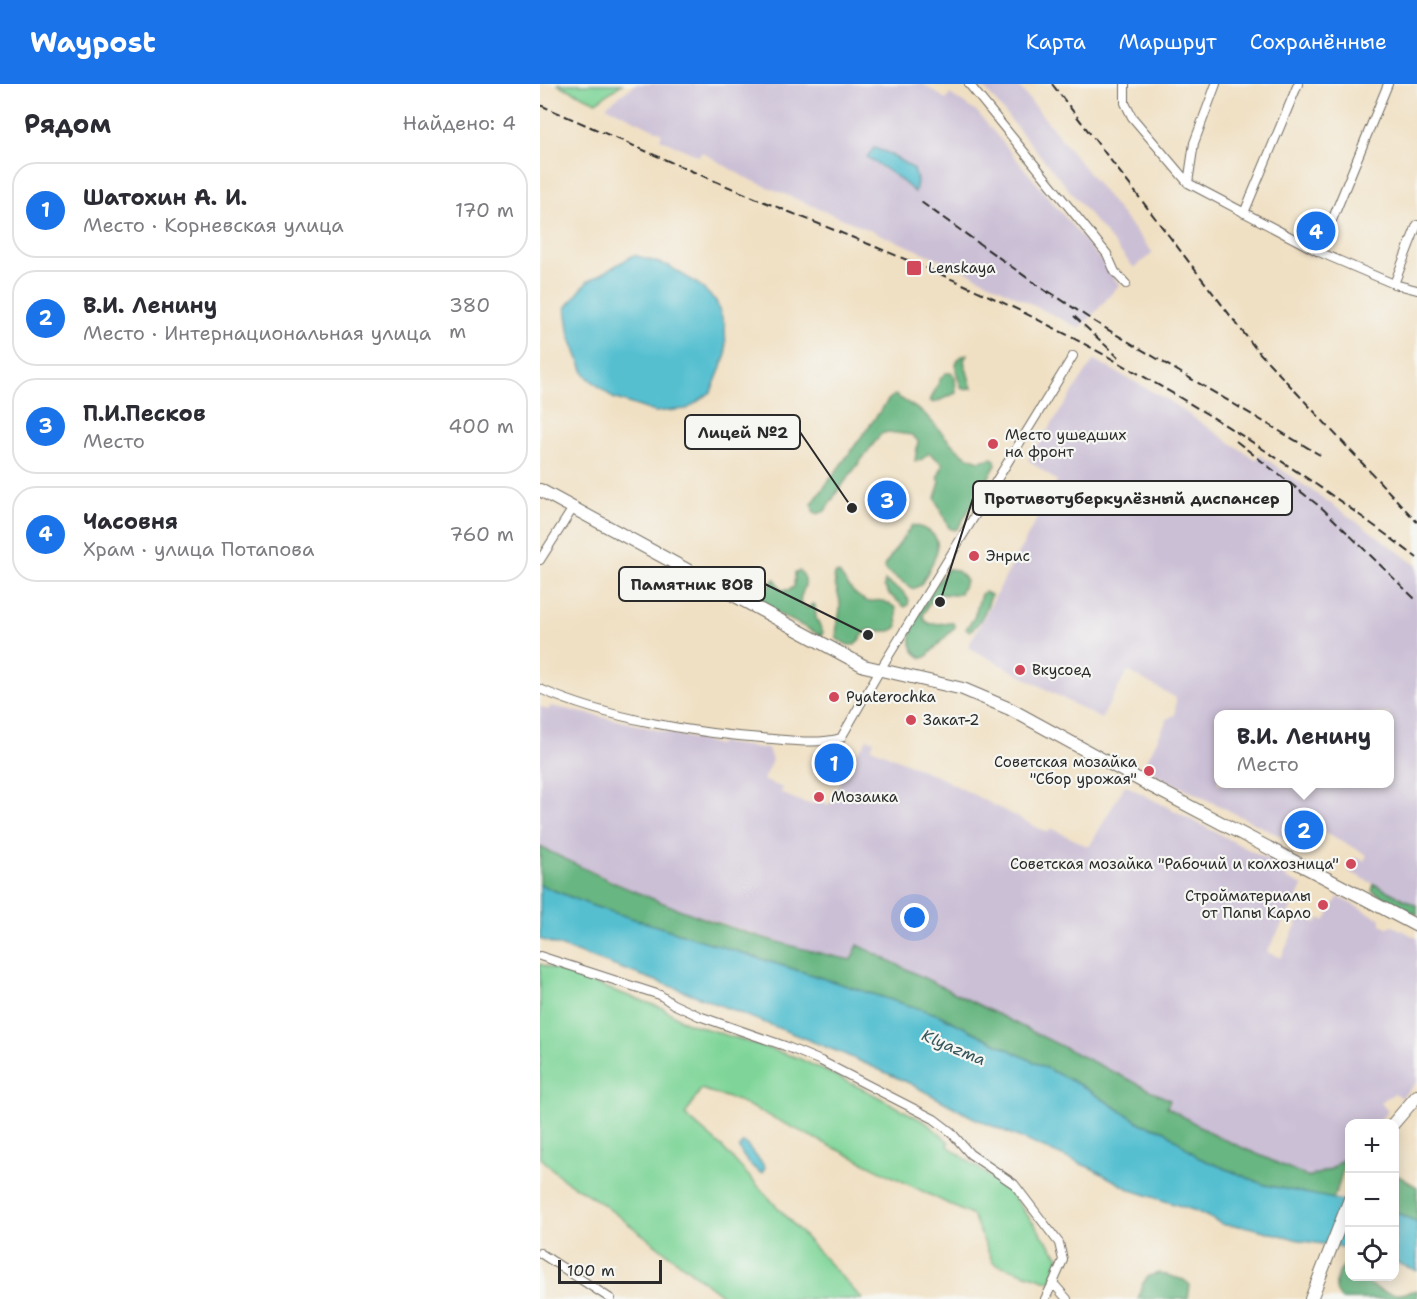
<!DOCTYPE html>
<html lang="ru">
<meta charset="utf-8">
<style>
:root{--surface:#fff;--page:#f7f7f7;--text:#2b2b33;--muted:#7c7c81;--line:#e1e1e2;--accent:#1a73e8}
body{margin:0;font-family:"Shantell Sans",sans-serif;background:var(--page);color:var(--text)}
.controls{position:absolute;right:18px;bottom:18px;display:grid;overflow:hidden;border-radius:12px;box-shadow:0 3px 15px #0003}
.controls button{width:54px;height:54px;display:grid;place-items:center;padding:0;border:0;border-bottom:2px solid var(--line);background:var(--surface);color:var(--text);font:30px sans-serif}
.scale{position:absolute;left:18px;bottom:15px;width:104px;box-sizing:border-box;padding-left:6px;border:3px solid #2b2b2b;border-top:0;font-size:16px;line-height:21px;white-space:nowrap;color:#2b2b2b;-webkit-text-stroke:4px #f6f6f2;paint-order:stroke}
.you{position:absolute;left:375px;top:834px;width:21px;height:21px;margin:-15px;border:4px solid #fff;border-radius:50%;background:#1a73e8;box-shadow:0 0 0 9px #1a73e833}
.badge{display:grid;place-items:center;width:39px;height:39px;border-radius:50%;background:var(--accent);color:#fff;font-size:20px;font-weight:700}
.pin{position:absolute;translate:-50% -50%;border:3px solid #fff;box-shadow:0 2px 6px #0006}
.popup{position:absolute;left:674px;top:626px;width:180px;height:78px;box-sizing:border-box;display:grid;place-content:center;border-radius:12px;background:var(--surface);filter:drop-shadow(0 2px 4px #0005);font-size:20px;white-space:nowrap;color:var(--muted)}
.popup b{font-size:22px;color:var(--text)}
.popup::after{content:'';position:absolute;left:50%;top:100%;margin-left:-12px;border:12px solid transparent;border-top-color:var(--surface)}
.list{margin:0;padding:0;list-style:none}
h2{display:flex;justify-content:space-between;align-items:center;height:78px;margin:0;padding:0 24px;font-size:26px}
h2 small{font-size:20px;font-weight:400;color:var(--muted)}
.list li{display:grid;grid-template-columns:39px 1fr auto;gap:18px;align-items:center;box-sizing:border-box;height:96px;margin:0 12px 12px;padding:0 12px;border:2px solid var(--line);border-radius:24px}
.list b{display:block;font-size:22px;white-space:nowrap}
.list p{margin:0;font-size:20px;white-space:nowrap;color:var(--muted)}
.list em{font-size:20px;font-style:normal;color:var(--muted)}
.icon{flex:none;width:33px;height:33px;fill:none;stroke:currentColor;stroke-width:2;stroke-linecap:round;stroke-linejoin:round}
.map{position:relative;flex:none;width:877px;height:1215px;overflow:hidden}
header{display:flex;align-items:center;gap:36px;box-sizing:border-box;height:84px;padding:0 30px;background:var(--accent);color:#fff}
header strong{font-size:28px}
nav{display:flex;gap:33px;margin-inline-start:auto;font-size:21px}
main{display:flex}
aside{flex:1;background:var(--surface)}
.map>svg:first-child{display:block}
.industrial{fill:#cbbfd5;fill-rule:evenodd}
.green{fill:#7fd599;stroke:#558062;stroke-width:1.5}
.forest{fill:#67b681;stroke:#497056;stroke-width:1.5}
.water{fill:#54bfd0;stroke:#40757e;stroke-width:1.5}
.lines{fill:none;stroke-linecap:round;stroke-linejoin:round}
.street-casing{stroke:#706a60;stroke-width:10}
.secondary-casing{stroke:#706a60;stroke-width:14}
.street{stroke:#fff;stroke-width:8}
.secondary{stroke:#fff;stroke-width:12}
.rail{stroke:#2b2b2b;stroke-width:2;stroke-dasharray:9 4.5;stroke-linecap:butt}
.poi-dot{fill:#d1495b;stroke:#f6f6f2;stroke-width:2}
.labels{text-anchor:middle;stroke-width:4.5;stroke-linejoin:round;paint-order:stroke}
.poi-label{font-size:15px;fill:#2b2b2b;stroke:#f6f6f2;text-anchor:start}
.water-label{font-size:16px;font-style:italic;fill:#37575d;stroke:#f6f6f2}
.leader{fill:none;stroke:#2b2b2b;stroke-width:2}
.callout-dot{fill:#2b2b2b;stroke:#f6f6f2;stroke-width:2}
.callout{fill:#f6f6f2;stroke:#2b2b2b;stroke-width:2}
.callout-label{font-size:16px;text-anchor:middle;font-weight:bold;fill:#2b2b2b}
</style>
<header>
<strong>Waypost</strong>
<nav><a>Карта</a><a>Маршрут</a><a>Сохранённые</a></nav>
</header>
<main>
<aside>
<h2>Рядом<small>Найдено: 4</small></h2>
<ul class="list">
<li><span class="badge">1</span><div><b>Шатохин А. И.</b><p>Место · Корневская улица</p></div><em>170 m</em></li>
<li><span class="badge">2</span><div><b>В.И. Ленину</b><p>Место · Интернациональная улица</p></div><em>380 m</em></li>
<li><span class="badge">3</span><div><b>П.И.Песков</b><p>Место</p></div><em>400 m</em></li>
<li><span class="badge">4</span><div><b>Часовня</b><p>Храм · улица Потапова</p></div><em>760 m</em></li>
</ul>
</aside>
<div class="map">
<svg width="877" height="1215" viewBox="0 0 877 1215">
<rect width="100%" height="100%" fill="#f6f6f2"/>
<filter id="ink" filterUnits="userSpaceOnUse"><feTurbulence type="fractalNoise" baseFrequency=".0167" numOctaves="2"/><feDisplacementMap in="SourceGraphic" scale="12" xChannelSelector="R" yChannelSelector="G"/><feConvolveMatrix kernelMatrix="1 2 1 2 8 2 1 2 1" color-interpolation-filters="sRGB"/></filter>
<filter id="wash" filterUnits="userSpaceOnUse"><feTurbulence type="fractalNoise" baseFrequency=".008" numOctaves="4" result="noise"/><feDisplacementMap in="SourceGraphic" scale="24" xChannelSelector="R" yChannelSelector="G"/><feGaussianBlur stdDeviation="1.35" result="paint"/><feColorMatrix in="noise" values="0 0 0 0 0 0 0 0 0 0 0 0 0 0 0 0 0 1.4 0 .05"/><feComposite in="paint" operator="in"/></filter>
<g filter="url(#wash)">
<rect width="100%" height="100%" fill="#f0e0c3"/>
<!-- industrial -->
<path class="industrial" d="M96,0h287l24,16 3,-6 28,19 126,151 15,21 -27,31 -13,12 -121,-61 -214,-90 -42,-25 -3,4 -39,-17 2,-6 -56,-27z
M441,0h36l136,169 -19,15z
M554,276l72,39 90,61 4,-5 116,80 41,31v340l-69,-35 7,-14 9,4 3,-6 -10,-6 -41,-20 -10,20 -163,-81 25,-50 7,-3 1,-17 -46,-26h-3l-26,47 -133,-72 89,-166 -29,-21zM678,630h171v70h-171z
M0,622l8,4 3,-4 74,16 93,23 4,-2 46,6 4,11 -9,20 20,8 -2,5 21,9 12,2 3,-5 12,6 24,-49 11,-11 3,-7 7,3 -3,7 70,30 107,55 3,-5 38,19 36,-62 159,83 2,10 17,8 -36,66 14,6 20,-43 16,8 3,-5 5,3 13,-24 43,22v5l7,4 3,-3 26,13v144l-16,16 -6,-5 -15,9 8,9 -11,12 -27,1 -1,29 -18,16 -22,8 -93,-41 -49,-29 3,-7 -312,-155 -7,15 -47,-10 -125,-41 -45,-18 -94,-44z"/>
<!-- green -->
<path class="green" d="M17,0h65l-26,18z
M0,880l122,44 23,14 113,36 73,35 56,30 22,19 -1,4 60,44 51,67 -8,25 -58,-19 -20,-47 -232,-114 -40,-13 -16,26 38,33 139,151h-135l-127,-97 -36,-22 -24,-23z"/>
<!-- forest -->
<path class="forest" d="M427,270l-3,7 8,27 -10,1c-5,-13 -13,-29 5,-35z
M406,289h5l4,4 1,16 -22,10 -4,-2 11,-23z
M355,311l29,18 28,31 14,12 13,5 13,-3 3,2 1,5 -38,63 -3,2 -6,-2 -14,-30 5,-16 -2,-5 5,-13 -14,-11 -8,7 -6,1 3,-20 -6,-6 -24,-3 -7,2 -44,58 -12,19 -7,3 -5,-3 -1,-7 77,-105z
M372,441c43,9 21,35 9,60l-8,4 -27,-18 -2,-5z
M407,485c10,-1 14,4 19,12l-6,12 -4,2 -18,-1 -7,7 -8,14 2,6 5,3 23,-1 2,4 -29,30 -3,1c-34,-15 12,-70 24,-89z
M260,487c11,12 2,17 0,30l3,5 6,2 3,-4 3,1 1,13 7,14 -1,4 -59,-30 -3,-6 14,-21 2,1 5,10h8l5,-3 1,-15z
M299,489c10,13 14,23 30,29 11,-4 18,0 27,6l2,18c-8,10 -20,2 -31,4l-12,15h-7l-11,-6c-3,-11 4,-24 3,-35 0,-11 -8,-19 -5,-30z
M345,497l18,11 6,8 -1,5 -3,2 -16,-13 -5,-8z
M445,508l6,3c-4,13 -10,29 -21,36l-4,-2 8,-11 7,-24z
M0,763c32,15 63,32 96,45 69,29 142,53 215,68l7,-15 312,155 -3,7 49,29 93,41 22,-8 12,-10c1,14 -4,27 -10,40l-68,-14 -66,-27 -34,-27 -23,-7 -62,-39 -141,-70 -346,-109 -53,-21z
M834,800l43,22v9l-45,-24z
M855,1090l22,13v35l-22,-10z
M809,1181l1,11 13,1c7,10 22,17 34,17 6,1 14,-3 20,-4v9h-76c-9,-12 -5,-21 2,-33z
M619,1189l25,7 6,5 -2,14h-50l5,-16 6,-7z"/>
<!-- water -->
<path class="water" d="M334,64l14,5 26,16 3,12 -2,11 -18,-15 -30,-20z
M94,171l35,11 29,18 18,17 9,25 1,29 -15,37 -24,17 -32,3 -42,-14 -28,-23 -15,-39 -4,-28 21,-26z
M0,801l53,21 346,109 141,70 62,39 23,7 34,27 66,27 84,17v46l-46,-7 -54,-14 -25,-2 -28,-14 -65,-21 -38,-21 -119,-51 -63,-34 -67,-30 -160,-63 -144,-52z
M202,1059h3l20,24 -2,5 -2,1c-9,-5 -18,-15 -22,-25z
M855,1128l22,10v49l-22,-9z"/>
</g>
<g filter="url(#ink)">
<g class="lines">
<defs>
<path id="street" d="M429,0l138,170 8,18 11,12
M585,0v19l7,14 56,66 131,69 75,32 23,6
M648,99l6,-40 22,-59
M704,129l54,-129
M779,168l69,-168
M854,200l23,-59
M0,476l33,-52
M0,605c68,30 159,45 233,50 22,2 47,5 68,-1l39,-68 193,-314
M0,872l120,39 13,9 26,12 86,30 36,15 113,58 17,13 19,22 44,30 45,59 4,17 -10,23 14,16
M0,1169l71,46
M505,1215l8,-16"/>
<path id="secondary" d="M0,406l324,176 99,23 47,20 139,76 268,141
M853,1040l24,-28
M771,1215l39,-100"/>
</defs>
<!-- street casing -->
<use href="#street" class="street-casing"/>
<!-- secondary casing -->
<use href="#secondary" class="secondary-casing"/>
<!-- street -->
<use href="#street" class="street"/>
<!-- secondary -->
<use href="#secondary" class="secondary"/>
<!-- rail -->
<path class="rail" d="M512,0l204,265 161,173
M0,21c72,31 143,63 215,93 100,41 201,79 297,129 128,66 251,143 365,231
M381,118l133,95
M508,207l47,31 225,133
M534,232l44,41
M696,357l87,68 94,92"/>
</g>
</g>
<!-- markers -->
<g class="poi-dot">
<rect x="366" y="176" width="16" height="16" rx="3"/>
<circle cx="453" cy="360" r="6"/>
<circle cx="434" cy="472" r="6"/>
<circle cx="480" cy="586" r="6"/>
<circle cx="294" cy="613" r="6"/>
<circle cx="371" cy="636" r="6"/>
<circle cx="609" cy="687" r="6"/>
<circle cx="279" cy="713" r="6"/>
<circle cx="811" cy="780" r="6"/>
<circle cx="783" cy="821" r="6"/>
</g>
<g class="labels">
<!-- poi labels -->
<g class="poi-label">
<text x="388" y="189">Lenskaya</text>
<text x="465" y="356">Место ушедших<tspan x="465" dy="17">на фронт</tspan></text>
<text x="446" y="477">Энрис</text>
<text x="492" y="591">Вкусоед</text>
<text x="306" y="618">Pyaterochka</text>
<text x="383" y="641">Закат-2</text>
<text x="597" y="683" text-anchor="end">Советская мозайка<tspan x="597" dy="17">"Сбор урожая"</tspan></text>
<text x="291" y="718">Мозаика</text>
<text x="799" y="785" text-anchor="end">Советская мозайка "Рабочий и колхозница"</text>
<text x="771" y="817" text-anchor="end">Стройматериалы<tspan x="771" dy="17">от Папы Карло</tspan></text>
</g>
<!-- water labels -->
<g class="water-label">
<text transform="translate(414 963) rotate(23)" y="6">Klyazma</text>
</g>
</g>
<!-- callouts -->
<path class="leader" d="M312 424L260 348M400 518L433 414M328 551L225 500"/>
<g class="callout-dot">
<circle cx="312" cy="424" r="6"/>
<circle cx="400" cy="518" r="6"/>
<circle cx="328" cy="551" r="6"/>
</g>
<g class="callout">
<rect x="145" y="331" width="115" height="34" rx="6"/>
<rect x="433" y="397" width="319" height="34" rx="6"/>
<rect x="79" y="483" width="146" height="34" rx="6"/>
</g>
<g class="callout-label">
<text x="203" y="354">Лицей №2</text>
<text x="592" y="420">Противотуберкулёзный диспансер</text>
<text x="152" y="506">Памятник ВОВ</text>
</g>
</svg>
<div class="controls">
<button>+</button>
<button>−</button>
<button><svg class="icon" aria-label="locate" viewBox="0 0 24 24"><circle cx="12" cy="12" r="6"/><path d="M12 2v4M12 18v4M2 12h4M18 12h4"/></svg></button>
</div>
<div class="scale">100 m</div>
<div class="you"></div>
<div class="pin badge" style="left:294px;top:679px">1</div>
<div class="pin badge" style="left:764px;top:746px">2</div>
<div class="popup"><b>В.И. Ленину</b>Место</div>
<div class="pin badge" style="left:347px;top:416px">3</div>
<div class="pin badge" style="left:776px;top:147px">4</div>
</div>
</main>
